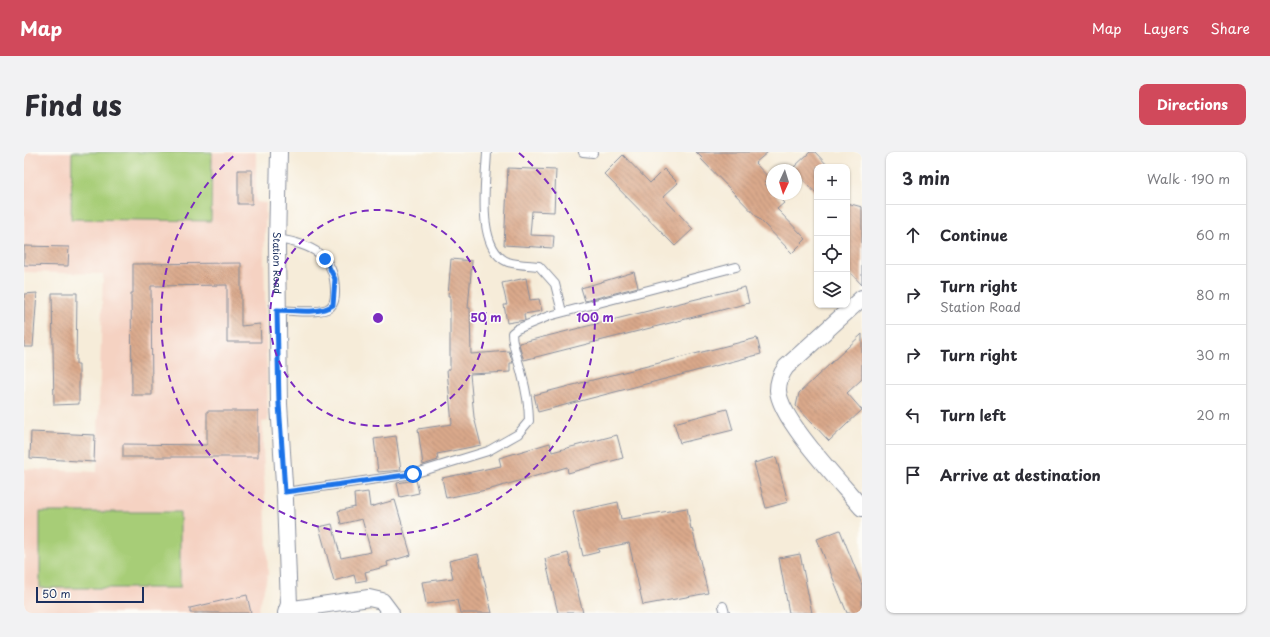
<!DOCTYPE html>
<meta charset="utf-8">
<style>
:root{--surface:#fff;--page:#f2f2f3;--text:#2b2b33;--muted:#7c7c81;--line:#e1e1e2;--accent:#d1495b}
body{margin:0;font-family:"Playpen Sans",sans-serif;background:var(--page);color:var(--text)}
.controls{position:absolute;right:12px;top:12px;display:grid;overflow:hidden;border-radius:8px;box-shadow:0 1px 3px #0004}
.controls button{width:36px;height:36px;display:grid;place-items:center;padding:0;border:0;border-bottom:1px solid var(--line);background:var(--surface);color:var(--text);font:20px sans-serif}
.compass{position:absolute;left:742px;top:12px;width:36px;height:36px;border-radius:50%;background:var(--surface);box-shadow:0 1px 3px #0004;rotate:184deg}
.scale{position:absolute;left:12px;bottom:10px;width:108px;box-sizing:border-box;padding-left:4px;border:2px solid #1b2f5e;border-top:0;font-size:11px;line-height:14px;white-space:nowrap;color:#1b2f5e;-webkit-text-stroke:3px #fdfcf7;paint-order:stroke}
.stop{position:absolute;width:12px;height:12px;margin:-9px;border:3px solid #1a73e8;border-radius:50%;background:#fff}
.stop.end{background:#1a73e8;border-color:#fff;box-shadow:0 1px 4px #0008}
.list{margin:0;padding:0;list-style:none}
h2{display:flex;justify-content:space-between;align-items:center;height:52px;margin:0;padding:0 16px;font-size:17px}
h2 small{font-size:13px;font-weight:400;color:var(--muted)}
.list li{display:grid;grid-template-columns:26px 1fr auto;gap:12px;align-items:center;box-sizing:border-box;height:60px;padding:0 16px;border-top:1px solid var(--line)}
.list b{display:block;font-size:15px;white-space:nowrap}
.list p{margin:0;font-size:13px;white-space:nowrap;color:var(--muted)}
.list em{font-size:13px;font-style:normal;color:var(--muted)}
.icon{flex:none;width:22px;height:22px;fill:none;stroke:currentColor;stroke-width:2;stroke-linecap:round;stroke-linejoin:round}
.map{position:relative;flex:none;width:838px;height:461px;overflow:hidden;border-radius:8px}
header{display:flex;align-items:center;gap:24px;box-sizing:border-box;height:56px;padding:0 20px;background:var(--accent);color:#fff}
header strong{font-size:19px}
nav{display:flex;gap:22px;margin-inline-start:auto;font-size:14px}
.intro{display:flex;align-items:center;justify-content:space-between;box-sizing:border-box;height:96px;padding:0 24px}
h1{margin:0;font-size:28px}
.button{padding:10px 18px;border-radius:8px;background:var(--accent);color:#fff;font-size:14px;font-weight:700}
main{display:flex;gap:24px;padding:0 24px}
aside{flex:1;background:var(--surface);border-radius:8px;box-shadow:0 1px 3px #0004}
.map>svg:first-child{display:block}
.built{fill:#f5d2c2}
.green{fill:#a7cd77;stroke:#617e6a}
.building{fill:url(#building-back-hatch)}
.lines{fill:none;stroke-linecap:round;stroke-linejoin:round}
.lane-casing{stroke:#888e9c;stroke-width:10}
.street-casing{stroke:#888e9c;stroke-width:18}
.lane{stroke:#fff;stroke-width:8}
.street{stroke:#fff;stroke-width:16}
.route{stroke:#1a73e8;stroke-width:5}
.ring{fill:none;stroke:#7b2cbf;stroke-width:2;stroke-dasharray:7 5}
.labels{text-anchor:middle;stroke-width:3;stroke-linejoin:round;paint-order:stroke}
.street-label{font-size:10px;fill:#1b2f5e;stroke:#fdfcf7}
.centre{fill:#7b2cbf;stroke:#fdfcf7;stroke-width:2}
.ring-label{font-size:12px;text-anchor:middle;font-weight:bold;fill:#7b2cbf;stroke:#fdfcf7;stroke-width:3;stroke-linejoin:round;paint-order:stroke}
</style>
<header>
<strong>Map</strong>
<nav><a>Map</a><a>Layers</a><a>Share</a></nav>
</header>
<div class="intro"><h1>Find us</h1><a class="button">Directions</a></div>
<main>
<div class="map">
<svg width="838" height="461" viewBox="0 0 838 461">
<defs>
<pattern id="building-back-hatch" width="6" height="6" patternUnits="userSpaceOnUse"><rect width="6" height="6" fill="#daa98b"/><path d="M-1 5l2 2M0 0l6 6M5-1l2 2" fill="none" stroke="#b08a75"/></pattern>
</defs>
<rect width="100%" height="100%" fill="#fdfcf7"/>
<filter id="ink" filterUnits="userSpaceOnUse"><feTurbulence type="fractalNoise" baseFrequency=".025" numOctaves="2"/><feDisplacementMap in="SourceGraphic" scale="8" xChannelSelector="R" yChannelSelector="G"/><feConvolveMatrix kernelMatrix="1 2 1 2 8 2 1 2 1" color-interpolation-filters="sRGB"/></filter>
<filter id="wash" filterUnits="userSpaceOnUse"><feTurbulence type="fractalNoise" baseFrequency=".012" numOctaves="4" result="noise"/><feDisplacementMap in="SourceGraphic" scale="16" xChannelSelector="R" yChannelSelector="G"/><feGaussianBlur stdDeviation="0.9" result="paint"/><feColorMatrix in="noise" values="0 0 0 0 0 0 0 0 0 0 0 0 0 0 0 0 0 1.4 0 .05"/><feComposite in="paint" operator="in"/></filter>
<g filter="url(#wash)">
<rect width="100%" height="100%" fill="#f6ecd9"/>
<!-- built -->
<path class="built" d="M0,0h232v50l10,1 -2,56 4,162 -6,1 6,152 -10,38 -2,1h-232v-144l73,3 6,-198 -79,-2z"/>
<!-- green -->
<path class="green" d="M48,0h140l-1,69 -140,-2z
M16,360h140v76h-140z"/>
<g id="blocks">
<!-- building -->
<path class="building" d="M672,0h72l-13,11 14,15 -5,5 8,8v3h3l9,9 -7,6 29,30 -14,14 -91,-94 1,-1z
M786,0h5l14,15h-12v28l-24,-27z
M599,3l27,28 14,-14 14,14 -15,14 30,32 -18,17 -71,-72z
M484,16l48,2 -2,42 -22,-1 -2,24 24,1 -1,12 -49,-3z
M214,18h14v34h-14z
M823,51l15,4v78l-15,-16z
M0,94l45,1 -1,19 -44,-1z
M427,107l21,2 -4,47h2l1,46 38,-3 4,12h-3v9l-40,2 4,43 7,28 -44,9 1,6 -15,5 -5,-36 34,-5 -5,-54 3,-1v-73h-2z
M217,111v63l19,-2 1,18h-34v-57l-76,1 1,109h-20l-1,-102h2v-29z
M610,120l4,15 -53,14 -4,-13z
M502,126l4,22 9,-1 3,12 -18,3 1,6 -18,3 -3,-18h3l-5,-22z
M721,135l4,16 -225,57 -3,-8 -2,-9z
M13,141l-4,54h-9v-53z
M28,141h25l-1,71h3v40l-25,1z
M838,182v45l-15,14 15,17 -33,31 -33,-35 3,-13z
M733,186l4,16 -223,58 -4,-17z
M703,257l6,21 -53,13 -6,-20z
M183,259h51v46h-135v-13l84,1z
M7,280l64,3 -1,27 -64,-4z
M593,283l6,23 -55,15 -1,-6 -76,22 -45,9 -4,-20 59,-12 -2,-8 51,-15 2,9z
M372,284l5,34 -23,2 -4,-33z
M752,305l12,45 -22,6 -12,-45z
M392,328l3,13 -19,4 -3,-14z
M344,340l2,15 25,-7 16,55 -24,7 1,4 -23,6 2,8 -11,2 -2,-7 -20,6 -15,-54 13,-3 9,34 30,-6 -9,-33 -21,5 -3,-13 17,-4 -1,-13z
M594,350l3,17 66,-11 4,21 1,-1 16,65 -65,12 -14,-62 -31,6 1,3 -16,4 -10,-44z
M816,378l22,55v28h-15l-30,-74z
M544,401l15,60h-25l-13,-54z
M454,402l14,59h-32l-3,-13 -31,4 -4,-22 31,-4 -4,-17z
M776,402l12,59h-23l-10,-55z
M223,443l4,18h-61v-5z"/>
</g>
</g>
<g filter="url(#ink)">
<use href="#blocks" fill-opacity="0" stroke="#888e9c" stroke-width="1"/>
<g class="lines">
<defs>
<path id="lane" d="M463,0c-1,28 -12,97 21,110 9,3 22,3 31,4l16,18 7,28
M559,0l10,1
M253,87c34,5 59,16 58,54 0,7 -1,13 -8,16 -12,5 -37,1 -50,1
M261,340l128,-18 75,-23 30,-17 11,-13c0,-16 -3,-31 -7,-46 -3,-14 -10,-28 -10,-42l5,-4 32,-13 187,-49
M699,454l2,7"/>
<g id="street">
<path id="s1" d="M255,0l-2,93 2,159 6,96 4,104 -3,9"/>
<path d="M838,146l-76,69c-5,7 -8,15 -8,23 1,29 64,94 84,118"/>
<path d="M263,458l82,-12 13,3 9,12"/>
</g>
</defs>
<!-- lane casing -->
<use href="#lane" class="lane-casing"/>
<!-- street casing -->
<use href="#street" class="street-casing"/>
<!-- lane -->
<use href="#lane" class="lane"/>
<!-- street -->
<use href="#street" class="street"/>
</g>
</g>
<g class="lines" filter="url(#ink)">
<!-- route -->
<path class="route" d="M301,107l10,20 -2,26c-14,10 -39,5 -56,5l2,94 6,88 128,-18"/>
</g>
<!-- distance rings -->
<g class="ring">
<circle cx="354" cy="166" r="108"/>
<path d="M495 1A217 217 0 1 1 213 1"/>
</g>
<g class="labels">
<!-- street labels -->
<g class="street-label">
<text dy="4" stroke="none"><textPath href="#s1" startOffset="111">Station Road</textPath></text>
</g>
</g>
<circle cx="354" cy="166" r="6" class="centre"/>
<g class="ring-label">
<text x="462" y="170">50 m</text>
<text x="571" y="170">100 m</text>
</g>
</svg>
<div class="controls">
<button>+</button>
<button>−</button>
<button><svg class="icon" aria-label="locate" viewBox="0 0 24 24"><circle cx="12" cy="12" r="6"/><path d="M12 2v4M12 18v4M2 12h4M18 12h4"/></svg></button>
<button><svg class="icon" aria-label="layers" viewBox="0 0 24 24"><path d="M12 4l9 5-9 5-9-5zM3 14l9 5 9-5"/></svg></button>
</div>
<svg class="compass" viewBox="-18 -18 36 36"><path d="M0-13l5 13h-10z" fill="#e53935"/><path d="M0 13l5-13h-10z" fill="#7c7c81"/></svg>
<div class="scale">50 m</div>
<div class="stop" style="left:389px;top:322px"></div>
<div class="stop end" style="left:301px;top:107px"></div>
</div>
<aside>
<h2>3 min<small>Walk · 190 m</small></h2>
<ul class="list">
<li><svg class="icon" aria-label="ahead" viewBox="0 0 24 24"><path d="M12 20V5M6 11l6-6 6 6"/></svg><div><b>Continue</b></div><em>60 m</em></li>
<li><svg class="icon" aria-label="right" viewBox="0 0 24 24"><path d="M7 20v-9h11M14 6l5 5-5 5"/></svg><div><b>Turn right</b><p>Station Road</p></div><em>80 m</em></li>
<li><svg class="icon" aria-label="right" viewBox="0 0 24 24"><path d="M7 20v-9h11M14 6l5 5-5 5"/></svg><div><b>Turn right</b></div><em>30 m</em></li>
<li><svg class="icon" aria-label="left" viewBox="0 0 24 24"><path d="M17 20v-9H6M10 6l-5 5 5 5"/></svg><div><b>Turn left</b></div><em>20 m</em></li>
<li><svg class="icon" aria-label="arrive" viewBox="0 0 24 24"><path d="M6 21V4h12l-3 4 3 4H6"/></svg><div><b>Arrive at destination</b></div></li>
</ul>
</aside>
</main>
